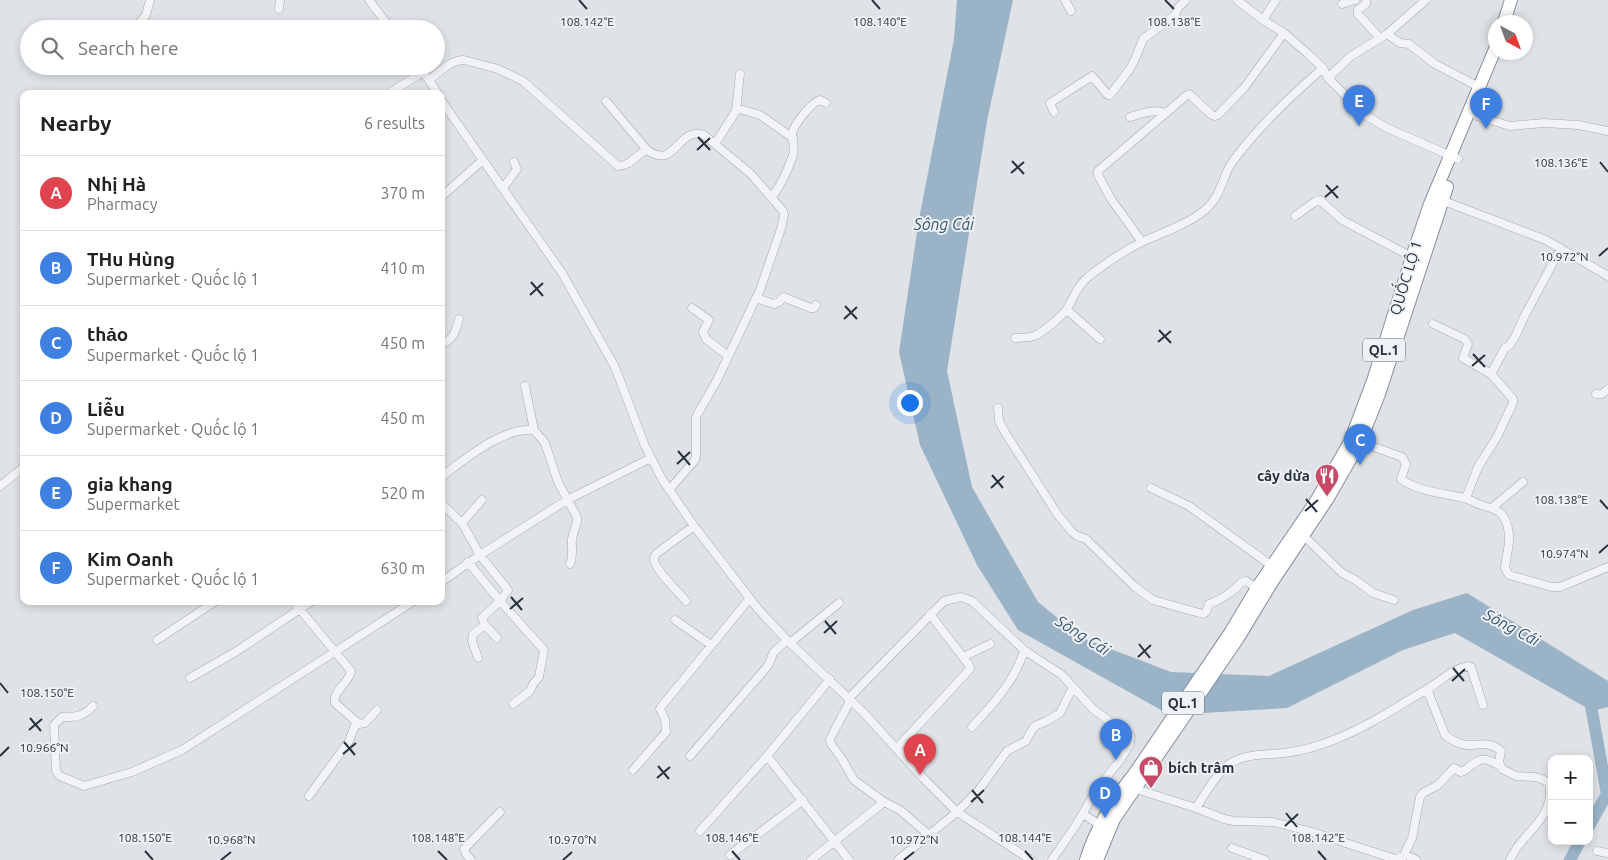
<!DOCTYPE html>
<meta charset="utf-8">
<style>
:root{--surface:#fff;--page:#f2f2f2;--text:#222;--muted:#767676;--line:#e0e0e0;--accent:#c74966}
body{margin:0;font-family:Ubuntu,sans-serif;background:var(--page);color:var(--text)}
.controls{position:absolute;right:15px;bottom:15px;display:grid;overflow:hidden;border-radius:10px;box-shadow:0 2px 8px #0003}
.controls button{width:45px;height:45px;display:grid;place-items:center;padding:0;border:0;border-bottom:1px solid var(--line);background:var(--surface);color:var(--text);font:25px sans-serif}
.compass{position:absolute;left:1488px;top:15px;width:45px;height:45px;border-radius:50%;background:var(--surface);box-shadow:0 2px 8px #0003;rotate:139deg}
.you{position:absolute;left:909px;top:402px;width:18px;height:18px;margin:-12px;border:4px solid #fff;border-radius:50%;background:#1a73e8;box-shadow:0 0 0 8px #1a73e833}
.badge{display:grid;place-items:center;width:32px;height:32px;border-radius:50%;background:var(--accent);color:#fff;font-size:16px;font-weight:700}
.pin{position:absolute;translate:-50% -41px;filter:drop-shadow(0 1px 2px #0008)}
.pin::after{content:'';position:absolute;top:26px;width:18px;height:15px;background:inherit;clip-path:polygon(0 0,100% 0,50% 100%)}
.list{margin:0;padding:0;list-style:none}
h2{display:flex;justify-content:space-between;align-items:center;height:65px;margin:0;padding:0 20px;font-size:21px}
h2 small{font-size:16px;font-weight:400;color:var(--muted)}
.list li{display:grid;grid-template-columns:32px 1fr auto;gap:15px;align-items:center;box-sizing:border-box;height:75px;padding:0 20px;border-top:1px solid var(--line)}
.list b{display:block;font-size:19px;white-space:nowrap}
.list p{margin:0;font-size:16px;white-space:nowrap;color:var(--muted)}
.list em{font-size:16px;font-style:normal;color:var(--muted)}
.icon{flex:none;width:28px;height:28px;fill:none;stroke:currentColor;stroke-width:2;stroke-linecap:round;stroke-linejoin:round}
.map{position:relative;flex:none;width:1608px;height:860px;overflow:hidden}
.search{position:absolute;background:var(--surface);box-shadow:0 2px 8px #0003;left:20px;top:20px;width:425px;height:55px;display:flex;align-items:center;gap:12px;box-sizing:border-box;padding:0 18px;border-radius:28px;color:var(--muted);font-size:19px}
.panel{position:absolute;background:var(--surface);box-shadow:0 2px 8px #0003;left:20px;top:90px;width:425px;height:515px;border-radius:10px}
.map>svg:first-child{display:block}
.water{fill:#9bb3c6}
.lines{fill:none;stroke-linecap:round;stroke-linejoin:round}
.river{stroke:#9bb3c6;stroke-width:12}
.minor-casing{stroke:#a4aab1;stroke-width:9}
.trunk-casing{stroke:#87919d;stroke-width:14}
.minor{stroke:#f1f3f6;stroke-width:8}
.trunk{stroke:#fff;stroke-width:12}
.ticks{fill:none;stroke:#28323d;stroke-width:2}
.labels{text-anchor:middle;stroke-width:4;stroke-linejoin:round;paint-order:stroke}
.shield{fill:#eef1f5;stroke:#636b74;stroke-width:1}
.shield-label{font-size:14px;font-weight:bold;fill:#28323d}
.street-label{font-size:15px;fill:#28323d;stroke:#eef1f5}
.poi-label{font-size:15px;font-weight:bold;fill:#28323d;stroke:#eef1f5;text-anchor:end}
.water-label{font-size:16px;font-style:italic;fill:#35536f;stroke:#eef1f5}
.ticks-label{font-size:12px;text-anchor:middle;fill:#28323d;stroke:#eef1f5;stroke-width:4;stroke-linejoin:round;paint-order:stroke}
</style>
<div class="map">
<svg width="1608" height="860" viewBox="0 0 1608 860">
<rect width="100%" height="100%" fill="#dfe3e7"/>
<!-- water -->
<path class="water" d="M957,0h56l-26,121 -40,250 25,116 66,115 44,36 89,34 98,4 144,-66 54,-17 141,88v26l-16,4 -137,-78 -52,17 -116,58 -117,7 -152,-85 -41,-65 -57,-120 -21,-93 20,-133 35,-180z"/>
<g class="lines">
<!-- river -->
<path class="river" d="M1589,695l18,99 -18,32
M1570,860l10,-19"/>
<defs>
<path id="minor" d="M369,0l22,29
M1065,0l6,11
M1237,0l26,20 21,13 23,20 16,15 5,10 37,37 22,13 71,31
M1366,0v4l-8,6v4l21,23
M1342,4l13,-4
M279,9l1,-9
M1263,20l13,-20
M134,29l12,-14 4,-15
M1387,34l39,-34
M418,66l11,14 9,14
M97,69l2,-3
M1328,78l23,-22 36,-22 13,9 9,1 26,20 44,23
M429,80c10,-8 22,-20 35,-20l34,9 25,12 95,85c13,0 18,-12 29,-16 30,21 29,-24 57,-15l47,39 32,37 1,4 -3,14 -21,61 -43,90 -21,37v38l-1,5 -26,30
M388,94l35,-22
M441,100l121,173 53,94 30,79 17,33 32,47 64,83 29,31 77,73 59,65 34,34 74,48
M606,101l41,49
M736,108l24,7 33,23
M1054,112l-4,-9 42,-27 16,19h2l20,-26 6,-12 7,-18 32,-24 3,-7 8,-8
M1477,116l33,10 34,-3 34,2 30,6
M1130,117c13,-4 23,-8 36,-4
M715,144l21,-33 4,-37
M503,188l14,-19 -3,-7
M441,197l42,-37
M772,197c9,-12 16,-27 21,-42 2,-7 0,-12 -1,-19 0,-10 19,-33 28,-36l6,3
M1441,200l105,40 62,36
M1295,216l21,-15 4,-1 22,20 70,37
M1142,242l-31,-43 -13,-24v-4l89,-76 2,-1 23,21 3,1 3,-1 26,-27 40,-55
M756,298l18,6 5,-2 4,-5 28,11h3l2,-3
M692,308l17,12 -6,12 3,7 22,17
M1067,310l33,29
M1433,324l32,15 3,5 -5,14 28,16 22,25v4l-16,34 -19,30 -12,31
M1015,338c6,0 13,0 19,-2 8,-3 30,-21 34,-29 7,-12 10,-22 21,-31 17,-13 36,-26 55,-35 20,-9 44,-17 61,-31 17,-14 17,-34 28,-49 26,-35 57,-64 90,-93
M441,344c13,-4 15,-14 18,-25
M1491,374l14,-26 5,-3 6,-10 9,-20 36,-67
M525,386l9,44
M1596,394h6l6,-5
M998,408l1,13 7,13 52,81 14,17 5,4 9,3 48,47 19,14 50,14 3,-2 3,-8c14,-5 23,-11 33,-22l4,-1 11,7
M1360,442l42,15 4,7 -5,15c17,13 43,14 63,19 5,1 10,4 14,6 19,6 28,6 31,30 1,11 -3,23 -4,34l4,7 43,12h8l48,-20
M441,477c24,-18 62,-50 93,-47l11,13 13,39 19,35c1,8 -4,14 -5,22 -1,10 2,15 -2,25
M0,486l24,-19
M1151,488l38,18 83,60
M482,500l-20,23 18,32 28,35 -8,11 44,49 -5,27 -6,7 -3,7 -17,13
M441,503l21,20
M1493,507l30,-25
M1304,536l38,37 15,8 16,12 21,7
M468,562l32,39 -18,17 3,7 12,13
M441,582l39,-27 87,-55 84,-42
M293,601l58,70c-1,11 -19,20 -16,32l24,21 6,-1 12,-13
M686,601c-7,-8 -31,-32 -32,-41 0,-3 1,-5 3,-7l37,-27
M675,620l36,25
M157,640l59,-39
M790,643l49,-40
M963,657l27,-13
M478,658l-6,-17 1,-7 12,-9
M190,678l47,-27 75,-50
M1427,689l18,46c8,6 16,11 26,10 11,-1 20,-3 30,6l-2,11 3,7 14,7 19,1 7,2 7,4c7,37 -28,49 -39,77
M848,699l96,-98 17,-4 11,4 52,49 38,25 31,34 38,28 -1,7 -9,15 -24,30 -21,36 -24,35
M850,701l-20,38 1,5 11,15 12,21 30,22 16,8 29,25
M93,706c-8,10 -19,12 -31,11l-8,8 2,46 4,5 24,10 48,-14 50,-22 232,-149
M972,727c21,-23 44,-47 52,-77
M897,748l73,-79 -1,-4 -39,-51
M690,756l76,-88 4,-6 3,-9 14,-13
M767,756l82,104
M633,770l33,-38 -1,-13 -5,-10 1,-2 89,-109
M1104,780l17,10
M1136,789l60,19 28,11 10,2 39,1 39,10 83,27 8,-2 9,-19 8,-41 3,-4 15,-8 16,-17 7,4 3,-1c15,-12 18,-16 36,-5
M309,796l40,-55 7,-18
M1196,808c8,-13 21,-35 32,-43 16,-12 38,-10 56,-12 17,-2 35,-7 52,-14 33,-13 62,-33 93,-51 15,-9 22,-19 40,-22l2,1 12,38
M1083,814l17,11
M700,831l67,-75 63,-77
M1232,848l33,12
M1597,851l11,2
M1405,854l11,6
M730,855l73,-55
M471,860l-5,-6 -2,-5 36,-37
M811,860l73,-58
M898,860l59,-48 21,-21 29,-40 19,-10 7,-13 4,-3 10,-4 13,-8 13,-26"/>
<path id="trunk" d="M1504,22l7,-22
M1086,860c10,-32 28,-61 49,-87l95,-140 27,-45 58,-85 35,-61 24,-64 38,-121 18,-53 66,-157
M1097,860l17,-41 124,-181 34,-56 56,-84 32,-56 19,-48 68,-207"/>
</defs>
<!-- minor casing -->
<use href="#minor" class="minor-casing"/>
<!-- trunk casing -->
<use href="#trunk" class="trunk-casing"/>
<!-- minor -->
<use href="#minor" class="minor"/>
<!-- trunk -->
<use href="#trunk" class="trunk"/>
</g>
<!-- ticks -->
<path class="ticks" d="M579,0l8,9M872,0l8,9M1165,0l9,9M698,137l12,13M697,150l13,-12M1012,161l12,13M1600,162l8,10M1011,173l13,-11M1326,185l12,13M1325,197l13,-11M1599,256l9,-8M531,282l12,14M530,295l13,-12M845,306l12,13M844,319l13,-12M1159,330l12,13M1158,342l13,-11M1473,354l12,13M1472,366l13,-11M678,451l12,14M677,464l13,-12M992,475l11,13M991,488l13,-12M1306,499l11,13M1600,500l8,9M1305,511l13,-11M1599,553l9,-8M511,597l11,13M510,609l13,-11M825,621l11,13M824,633l13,-12M1139,644l11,14M1138,657l13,-12M1453,668l11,13M1452,681l13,-12M0,683l8,10M30,718l11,13M29,730l13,-11M344,742l11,13M343,754l13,-11M0,756l9,-9M658,766l11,13M657,778l13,-11M972,790l11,13M971,802l13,-12M1286,813l11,14M1285,826l13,-12M145,851l8,9M438,851l9,9M732,851l8,9M1025,851l8,9M1318,851l8,9M221,860l10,-8M563,860l9,-8M904,860l10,-8"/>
<!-- icons -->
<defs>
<symbol id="restaurant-pin" viewBox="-11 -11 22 30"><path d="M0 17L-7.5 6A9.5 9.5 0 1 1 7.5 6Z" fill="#c74966" stroke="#eef1f5"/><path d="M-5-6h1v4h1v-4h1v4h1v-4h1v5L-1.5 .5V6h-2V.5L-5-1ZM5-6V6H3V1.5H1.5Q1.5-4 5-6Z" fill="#fff"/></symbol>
<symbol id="shop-pin" viewBox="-11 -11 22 30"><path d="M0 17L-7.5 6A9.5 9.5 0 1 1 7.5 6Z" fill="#c74966" stroke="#eef1f5"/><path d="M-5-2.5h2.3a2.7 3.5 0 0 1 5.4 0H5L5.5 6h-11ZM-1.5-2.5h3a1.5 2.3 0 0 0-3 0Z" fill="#fff"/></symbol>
</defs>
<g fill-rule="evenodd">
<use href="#restaurant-pin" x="1313" y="462" width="28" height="38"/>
<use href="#shop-pin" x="1137" y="754" width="28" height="38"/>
</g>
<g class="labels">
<!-- shield labels -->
<g class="shield">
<rect x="1363" y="338.5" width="42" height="23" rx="4"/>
<rect x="1162" y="691.5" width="42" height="23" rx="4"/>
</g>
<g class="shield-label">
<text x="1384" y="355">QL.1</text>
<text x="1183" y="708">QL.1</text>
</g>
<!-- street labels -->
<g class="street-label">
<text transform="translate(1406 278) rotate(-73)" y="5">QUỐC LỘ 1</text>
</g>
<!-- poi labels -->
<g class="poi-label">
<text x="1310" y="481">cây dừa</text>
<text x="1168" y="773" text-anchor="start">bích trâm</text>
</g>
<!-- water labels -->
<g class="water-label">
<text x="944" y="230">Sông Cái</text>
<text transform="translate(1512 627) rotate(28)" y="6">Sông Cái</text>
<text transform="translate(1083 635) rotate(32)" y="6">Sông Cái</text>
</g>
</g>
<g class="ticks-label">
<text x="587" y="26">108.142°E</text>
<text x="880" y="26">108.140°E</text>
<text x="1174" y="26">108.138°E</text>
<text x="1561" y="167">108.136°E</text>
<text x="1564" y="261">10.972°N</text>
<text x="1561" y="504">108.138°E</text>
<text x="1564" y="558">10.974°N</text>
<text x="47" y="697">108.150°E</text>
<text x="44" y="752">10.966°N</text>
<text x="145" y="842">108.150°E</text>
<text x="438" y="842">108.148°E</text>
<text x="732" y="842">108.146°E</text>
<text x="1025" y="842">108.144°E</text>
<text x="1318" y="842">108.142°E</text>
<text x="231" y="844">10.968°N</text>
<text x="572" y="844">10.970°N</text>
<text x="914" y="844">10.972°N</text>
</g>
</svg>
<div class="controls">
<button>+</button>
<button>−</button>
</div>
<svg class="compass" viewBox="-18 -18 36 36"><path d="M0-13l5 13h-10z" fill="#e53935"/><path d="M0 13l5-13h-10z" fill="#767676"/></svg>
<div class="you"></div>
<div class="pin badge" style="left:920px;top:775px;background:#e0444e">A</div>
<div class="pin badge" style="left:1116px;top:760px;background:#3f7fe0">B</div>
<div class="pin badge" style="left:1360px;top:465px;background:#3f7fe0">C</div>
<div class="pin badge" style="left:1105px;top:818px;background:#3f7fe0">D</div>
<div class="pin badge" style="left:1359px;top:126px;background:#3f7fe0">E</div>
<div class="pin badge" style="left:1486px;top:129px;background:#3f7fe0">F</div>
<div class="search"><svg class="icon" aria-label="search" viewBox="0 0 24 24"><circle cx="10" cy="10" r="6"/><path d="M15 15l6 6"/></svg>Search here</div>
<section class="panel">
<h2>Nearby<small>6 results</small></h2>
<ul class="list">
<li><span class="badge" style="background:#e0444e">A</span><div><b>Nhị Hà</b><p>Pharmacy</p></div><em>370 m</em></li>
<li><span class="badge" style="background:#3f7fe0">B</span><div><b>THu Hùng</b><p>Supermarket · Quốc lộ 1</p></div><em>410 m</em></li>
<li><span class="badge" style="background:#3f7fe0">C</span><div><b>thảo</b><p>Supermarket · Quốc lộ 1</p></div><em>450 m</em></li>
<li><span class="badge" style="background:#3f7fe0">D</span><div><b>Liễu</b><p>Supermarket · Quốc lộ 1</p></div><em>450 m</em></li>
<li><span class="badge" style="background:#3f7fe0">E</span><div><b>gia khang</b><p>Supermarket</p></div><em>520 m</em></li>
<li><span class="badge" style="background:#3f7fe0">F</span><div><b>Kim Oanh</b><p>Supermarket · Quốc lộ 1</p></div><em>630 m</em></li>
</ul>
</section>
</div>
